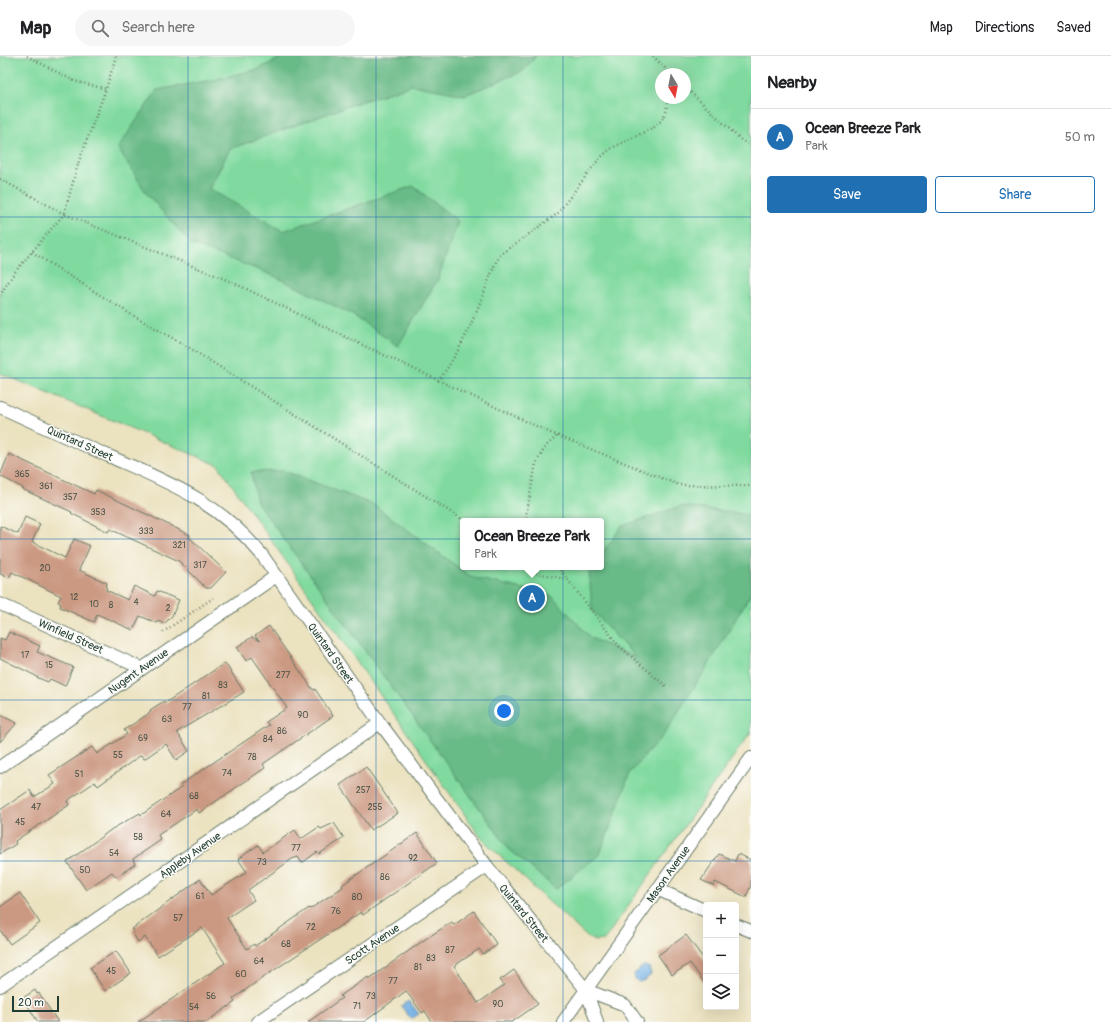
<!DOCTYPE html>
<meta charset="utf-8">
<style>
:root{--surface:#fff;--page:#f6f6f6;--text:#202124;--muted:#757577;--line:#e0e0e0;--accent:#1f6fb2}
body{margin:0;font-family:Pangolin,sans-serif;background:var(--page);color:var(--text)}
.controls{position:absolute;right:12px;bottom:12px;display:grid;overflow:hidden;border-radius:4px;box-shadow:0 4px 16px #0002}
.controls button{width:36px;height:36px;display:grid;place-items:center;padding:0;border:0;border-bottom:1px solid var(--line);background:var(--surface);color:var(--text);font:20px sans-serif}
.compass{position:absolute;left:655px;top:12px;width:36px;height:36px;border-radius:50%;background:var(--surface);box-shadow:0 4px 16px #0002;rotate:170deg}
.scale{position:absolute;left:12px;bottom:10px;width:47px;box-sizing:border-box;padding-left:4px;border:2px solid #1f3d34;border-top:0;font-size:11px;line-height:14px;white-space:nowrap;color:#1f3d34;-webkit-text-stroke:3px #fdfcf7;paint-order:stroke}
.you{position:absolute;left:504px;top:655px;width:14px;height:14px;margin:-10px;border:3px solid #fff;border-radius:50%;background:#1a73e8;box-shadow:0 0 0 6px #1a73e833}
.badge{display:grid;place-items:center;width:26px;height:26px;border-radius:50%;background:var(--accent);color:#fff;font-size:13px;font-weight:700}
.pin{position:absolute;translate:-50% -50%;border:2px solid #fff;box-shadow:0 1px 4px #0006}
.popup{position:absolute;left:460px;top:462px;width:144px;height:52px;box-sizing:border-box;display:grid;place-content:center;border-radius:4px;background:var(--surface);filter:drop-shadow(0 1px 3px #0005);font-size:13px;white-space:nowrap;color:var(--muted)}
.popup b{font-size:15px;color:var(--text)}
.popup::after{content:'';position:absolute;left:50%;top:100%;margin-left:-8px;border:8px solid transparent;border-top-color:var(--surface)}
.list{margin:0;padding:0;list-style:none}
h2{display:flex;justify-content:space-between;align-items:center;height:52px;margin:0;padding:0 16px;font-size:17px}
h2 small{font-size:13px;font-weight:400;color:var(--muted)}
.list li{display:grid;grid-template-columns:26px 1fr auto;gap:12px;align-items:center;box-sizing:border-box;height:56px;padding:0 16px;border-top:1px solid var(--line)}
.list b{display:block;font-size:15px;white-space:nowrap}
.list p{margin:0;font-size:13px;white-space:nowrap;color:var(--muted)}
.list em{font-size:13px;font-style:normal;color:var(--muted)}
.actions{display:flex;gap:8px;padding:12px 16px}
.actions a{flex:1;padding:9px 0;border:1px solid var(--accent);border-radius:4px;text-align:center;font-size:14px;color:var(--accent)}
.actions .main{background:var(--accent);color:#fff}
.icon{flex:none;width:22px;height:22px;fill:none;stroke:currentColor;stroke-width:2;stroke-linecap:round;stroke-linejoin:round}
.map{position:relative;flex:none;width:751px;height:966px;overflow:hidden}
header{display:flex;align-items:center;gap:24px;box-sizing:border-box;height:56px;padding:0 20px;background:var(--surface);border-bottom:1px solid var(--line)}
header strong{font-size:19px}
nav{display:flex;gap:22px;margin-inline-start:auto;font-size:14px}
.search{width:280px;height:36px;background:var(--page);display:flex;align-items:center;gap:10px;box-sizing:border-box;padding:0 14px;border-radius:22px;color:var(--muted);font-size:15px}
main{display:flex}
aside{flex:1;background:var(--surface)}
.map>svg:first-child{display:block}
.green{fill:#80da9f;stroke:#508c6a;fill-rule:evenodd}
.forest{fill:#68ba86;stroke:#447c5d}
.water{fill:#71afe4;stroke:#48768c}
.building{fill:#cb9881}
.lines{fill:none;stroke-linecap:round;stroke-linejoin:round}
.street-casing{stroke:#667765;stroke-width:14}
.path{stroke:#667765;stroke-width:2.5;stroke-dasharray:1 3;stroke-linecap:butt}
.street{stroke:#fff;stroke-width:12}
.grid{fill:none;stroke:#1f6fb2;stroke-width:1;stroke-opacity:0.55}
.labels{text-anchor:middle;stroke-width:3;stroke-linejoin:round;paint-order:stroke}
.number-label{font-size:9px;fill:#4a5447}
.street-label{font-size:11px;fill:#1f3d34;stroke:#fdfcf7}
</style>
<header>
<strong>Map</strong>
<div class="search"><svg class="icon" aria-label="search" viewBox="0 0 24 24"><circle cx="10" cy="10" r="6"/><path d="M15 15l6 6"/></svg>Search here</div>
<nav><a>Map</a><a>Directions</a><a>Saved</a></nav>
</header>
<main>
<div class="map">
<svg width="751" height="966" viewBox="0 0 751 966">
<rect width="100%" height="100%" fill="#fdfcf7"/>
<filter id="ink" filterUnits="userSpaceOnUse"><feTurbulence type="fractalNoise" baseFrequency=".025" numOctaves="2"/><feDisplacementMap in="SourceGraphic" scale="8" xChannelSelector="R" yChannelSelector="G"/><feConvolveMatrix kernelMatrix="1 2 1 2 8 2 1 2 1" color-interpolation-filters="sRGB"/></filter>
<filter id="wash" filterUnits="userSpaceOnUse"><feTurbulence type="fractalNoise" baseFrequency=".012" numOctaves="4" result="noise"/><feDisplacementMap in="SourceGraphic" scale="16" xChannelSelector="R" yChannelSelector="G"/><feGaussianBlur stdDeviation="0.9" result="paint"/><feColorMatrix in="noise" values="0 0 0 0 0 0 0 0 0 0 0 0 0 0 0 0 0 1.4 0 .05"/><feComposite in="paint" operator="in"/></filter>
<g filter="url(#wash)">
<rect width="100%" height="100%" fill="#ebe2c0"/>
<!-- green -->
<path class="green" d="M0,0h751v676l-147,208 -8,1 -9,-4 -105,-98 -264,-374 -218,-92zM661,18h24v24h-24zM463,465h138v46h-138z"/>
<!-- forest -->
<path class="forest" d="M284,0h252l-13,15 -58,24 -53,-10 -58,19 -124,45 -21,40 74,42 130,-45 45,35 -20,58 -40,67 -47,-32 -79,-39 -81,-31 -44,-50 -29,-46 39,-58 55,-10 47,-11z
M284,415l90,34 97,72 81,19 39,42 45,20 -44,-48 -3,-39 3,-4h9v-12l21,-29 59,-20 70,9v78l-39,66 -47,74 -35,40 -30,81 -44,35 -47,-40 -252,-347 -6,-30z"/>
<!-- water -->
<path class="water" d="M643,910l6,1 2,7 -6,6 -6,2 -4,-3 -1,-5z
M409,945l10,13 -8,5 -10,-13z"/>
<g id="blocks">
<!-- building -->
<path class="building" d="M9,398l85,40 2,-4 94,45 -1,2 37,35 -15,16h-5l-27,-27 -69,-32 -2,3 -37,-19 1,-1 -50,-23 1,-1 -23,-12z
M25,461l15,7 -8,18 33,16 9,-19 16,7 -11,24 28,13 -1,7 22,10 6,-14 21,10 2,-5 22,9 -7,16 -8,8 -6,-3 -1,2 -17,-7 -7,14 -36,-16 -3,8 -34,-15 1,-3 -3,-2 3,-6 -49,-24 -3,6 -9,-4v-48l18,8z
M269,570l44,64 2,-1 18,27 -70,48 2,4 -53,36 -13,9 -2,-4 -39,26 3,5 -28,19 2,5 -19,13 -4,-5 -26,18 -19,-28 45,-33 28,-16 1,2 41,-28 -2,-2 89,-60 -3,-3 21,-14 -35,-51 -6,4 -9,-14 15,-10 8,4 -5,-5z
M9,576l31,14 -3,6 36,15 -8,19 -15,-7 -2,3 -12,-5v-1l-36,-18v-20l5,2z
M225,607l19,29 -67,40 12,19 -13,9 -10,-16 -22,15 -3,-4 -43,31 -3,-4 -28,19 2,4 -54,36 1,3 -16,10v-44l30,-20 4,7 21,-13 -6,-9 43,-28 5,7 30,-20 -3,-4 27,-18 -1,-2 14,-9 1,2z
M0,659l17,8 -17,19z
M366,711l32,46 -27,17 -31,-45z
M334,767l10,15 -25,16 -2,-2 -15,11 -4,-6 -6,2 -27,19 -17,12 6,10 -27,18 20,31 7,-5 1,2 54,-38 1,1 33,-22 -1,-2 75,-52 20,30 -74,52 -2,-3 -106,71 -22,16 2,3 -29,20h-68l87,-59 -23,-35 -44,28 -13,-19 -7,5 -6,-10 2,-2 -2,-1 68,-50 11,16 36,-23 -9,-13 20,-14 5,7 32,-22 6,9 18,-12 2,2z
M719,798l16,7 3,-7 13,6v25l-5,12 -31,-15 -1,4 -13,-6z
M20,837l20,30 -30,21 -10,-14v-23z
M474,855l23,34 -14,9 -4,-5 -25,17 24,37 26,-18 -4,-5 14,-10 24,34 -26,18h-80l-7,-11 -3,2 -16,-22 -42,31h-56l34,-24 -2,-2 28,-19 1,2 58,-41 25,-16 2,3z
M686,879l20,27v23l-16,-22 -18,12 -14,-20z
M116,895l15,22 -26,18 -15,-23z
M35,934l2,4 2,-1 19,29h-20l-15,-24z"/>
</g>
</g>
<g filter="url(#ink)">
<use href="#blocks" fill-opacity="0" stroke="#667765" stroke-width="1"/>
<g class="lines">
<defs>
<path id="street" d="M0,351c37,17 74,34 111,50 61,27 108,45 151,98l118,168 107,143 99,124 11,32
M0,548l141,64
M0,711l276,-191
M657,833l49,22
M736,869l15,6
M0,930l380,-263
M586,934l39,15 12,17
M257,966l230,-156
M563,966l188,-264"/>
</defs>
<!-- street casing -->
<use href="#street" class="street-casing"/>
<!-- path -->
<path class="path" d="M27,0l47,25 32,8
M116,0l-10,33 -27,72 -15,53 168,68 120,58 199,93 128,52 72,1
M653,0l18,18
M685,31l56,53 10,6
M0,123l64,35 -50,59 -14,22
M32,196l95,60 61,35 277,174
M438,325c27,-35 41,-76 57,-117l6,-10 56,-40 42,-55 11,-10 44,-22 8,-7 4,-9 2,-13
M525,465l11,-58 10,-17 11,-10
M521,511l10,5 35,7
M558,511l61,79 48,41
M163,576l50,-34"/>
<!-- street -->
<use href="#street" class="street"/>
</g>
</g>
<!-- grid -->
<path class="grid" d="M188,0v966M376,0v966M563,0v966M0,161h751M0,322h751M0,483h751M0,644h751M0,805h751"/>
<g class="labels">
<!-- number labels -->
<g class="number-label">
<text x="22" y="421">365</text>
<text x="46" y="433">361</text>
<text x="70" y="444">357</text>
<text x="98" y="459">353</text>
<text x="146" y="478">333</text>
<text x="179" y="492">321</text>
<text x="200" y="512">317</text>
<text x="45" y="515">20</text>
<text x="74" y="544">12</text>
<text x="136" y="549">4</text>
<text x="94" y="551">10</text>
<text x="111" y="552">8</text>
<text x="168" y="555">2</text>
<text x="25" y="602">17</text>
<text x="49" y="612">15</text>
<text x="283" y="622">277</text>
<text x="223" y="632">83</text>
<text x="206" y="643">81</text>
<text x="187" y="654">77</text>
<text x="303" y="662">90</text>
<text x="167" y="666">63</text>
<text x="282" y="678">86</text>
<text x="143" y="685">69</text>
<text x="268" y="686">84</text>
<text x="118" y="702">55</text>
<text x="252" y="704">78</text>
<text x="227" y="720">74</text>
<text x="79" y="721">51</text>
<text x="363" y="737">257</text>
<text x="194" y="743">68</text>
<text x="36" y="754">47</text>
<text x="375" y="754">255</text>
<text x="166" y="761">64</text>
<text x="20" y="769">45</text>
<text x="138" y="784">58</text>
<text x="296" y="795">77</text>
<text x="114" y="800">54</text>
<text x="413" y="805">92</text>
<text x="262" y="809">73</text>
<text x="85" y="817">50</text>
<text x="385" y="824">86</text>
<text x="200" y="843">61</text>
<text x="357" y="844">80</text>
<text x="336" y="858">76</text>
<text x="178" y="865">57</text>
<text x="311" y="874">72</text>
<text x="286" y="891">68</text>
<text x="450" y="897">87</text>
<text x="431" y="905">83</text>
<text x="259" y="908">64</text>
<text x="418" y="914">81</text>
<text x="111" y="918">45</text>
<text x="241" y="921">60</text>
<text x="393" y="928">77</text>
<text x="211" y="943">56</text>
<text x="371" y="943">73</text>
<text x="498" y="951">90</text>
<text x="357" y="953">71</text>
<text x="194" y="954">54</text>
</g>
<!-- street labels -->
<g class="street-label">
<text transform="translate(80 387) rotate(24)" y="4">Quintard Street</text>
<text transform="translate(71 580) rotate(24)" y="4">Winfield Street</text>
<text transform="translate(331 597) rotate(55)" y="4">Quintard Street</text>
<text transform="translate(138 615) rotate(-35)" y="4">Nugent Avenue</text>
<text transform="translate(190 799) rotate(-35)" y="4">Appleby Avenue</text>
<text transform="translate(668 818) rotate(-55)" y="4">Mason Avenue</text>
<text transform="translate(524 857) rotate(51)" y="4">Quintard Street</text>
<text transform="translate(372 888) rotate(-34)" y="4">Scott Avenue</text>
</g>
</g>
</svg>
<div class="controls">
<button>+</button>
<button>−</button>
<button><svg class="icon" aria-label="layers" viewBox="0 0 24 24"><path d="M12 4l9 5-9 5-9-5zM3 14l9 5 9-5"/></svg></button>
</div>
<svg class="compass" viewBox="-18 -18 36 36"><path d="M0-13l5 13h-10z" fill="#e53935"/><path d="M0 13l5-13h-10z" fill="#757577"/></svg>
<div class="scale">20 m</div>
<div class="you"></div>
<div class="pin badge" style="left:532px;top:542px">A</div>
<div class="popup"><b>Ocean Breeze Park</b>Park</div>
</div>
<aside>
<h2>Nearby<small></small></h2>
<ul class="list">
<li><span class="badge">A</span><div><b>Ocean Breeze Park</b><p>Park</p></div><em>50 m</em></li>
</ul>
<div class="actions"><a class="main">Save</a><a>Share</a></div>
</aside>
</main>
